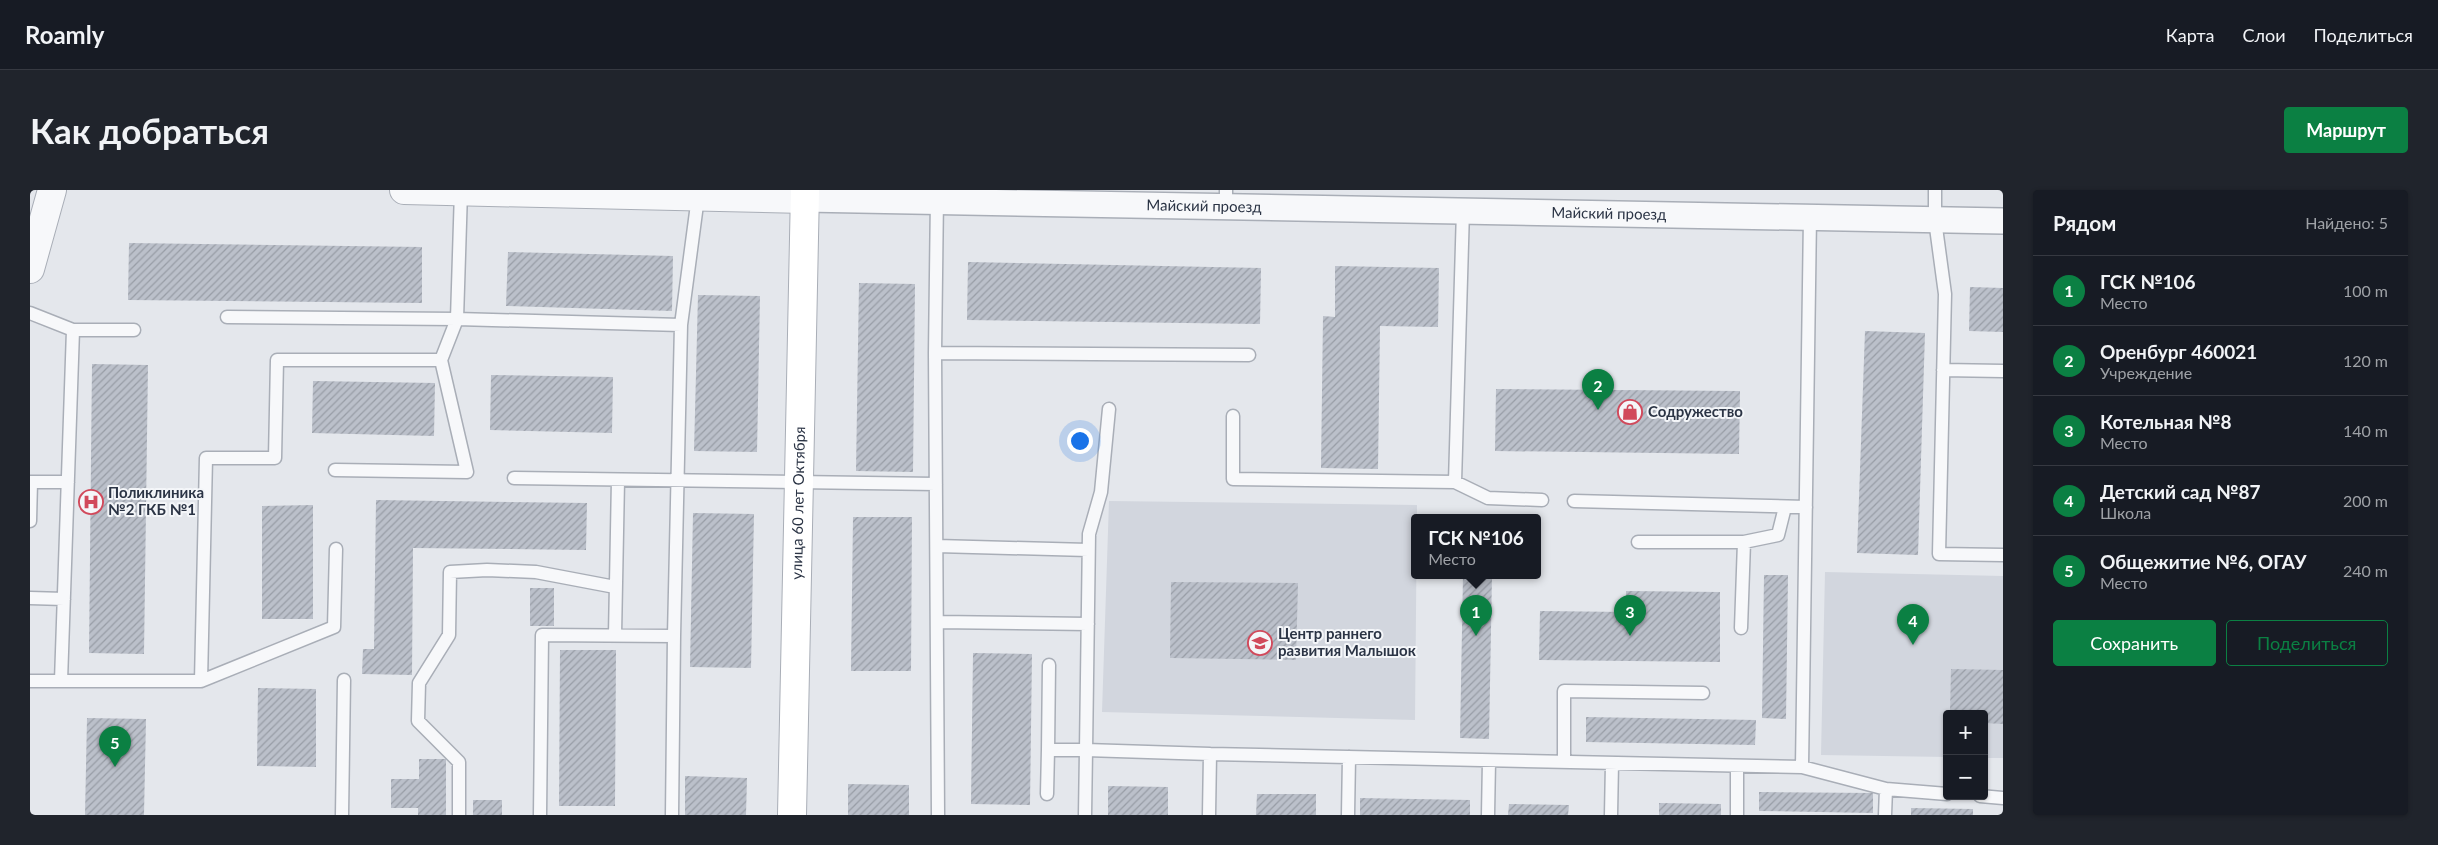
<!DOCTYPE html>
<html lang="ru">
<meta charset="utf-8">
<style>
:root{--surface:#171b24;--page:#20242c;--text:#f1f3f6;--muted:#9ea1a6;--line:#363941;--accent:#0b8043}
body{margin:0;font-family:Lato,sans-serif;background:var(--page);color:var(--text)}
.controls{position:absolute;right:15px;bottom:15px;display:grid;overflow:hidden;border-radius:5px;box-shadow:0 1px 4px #0004}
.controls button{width:45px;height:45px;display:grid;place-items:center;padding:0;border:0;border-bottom:1px solid var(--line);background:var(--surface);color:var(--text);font:25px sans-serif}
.you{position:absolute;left:1049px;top:250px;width:18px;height:18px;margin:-12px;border:4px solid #fff;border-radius:50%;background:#1a73e8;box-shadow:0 0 0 8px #1a73e833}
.badge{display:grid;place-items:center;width:32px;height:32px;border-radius:50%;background:var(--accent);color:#fff;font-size:16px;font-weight:700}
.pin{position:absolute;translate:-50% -41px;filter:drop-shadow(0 1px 2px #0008)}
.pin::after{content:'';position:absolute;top:26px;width:18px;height:15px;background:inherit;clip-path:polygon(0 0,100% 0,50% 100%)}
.popup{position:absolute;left:1381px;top:324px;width:130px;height:65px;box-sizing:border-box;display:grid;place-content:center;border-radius:5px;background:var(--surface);filter:drop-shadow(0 1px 4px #0005);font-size:16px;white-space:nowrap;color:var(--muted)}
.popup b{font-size:19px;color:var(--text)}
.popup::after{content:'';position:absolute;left:50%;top:100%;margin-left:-10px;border:10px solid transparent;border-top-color:var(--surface)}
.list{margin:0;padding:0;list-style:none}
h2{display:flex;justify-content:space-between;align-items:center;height:65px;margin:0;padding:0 20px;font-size:21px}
h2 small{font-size:16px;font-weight:400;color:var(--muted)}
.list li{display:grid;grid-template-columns:32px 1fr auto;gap:15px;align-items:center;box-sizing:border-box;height:70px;padding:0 20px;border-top:1px solid var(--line)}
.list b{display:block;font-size:19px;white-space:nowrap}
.list p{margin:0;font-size:16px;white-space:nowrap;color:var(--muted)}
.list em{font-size:16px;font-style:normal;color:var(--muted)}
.actions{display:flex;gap:10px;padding:15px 20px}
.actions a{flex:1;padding:11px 0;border:1px solid var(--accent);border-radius:5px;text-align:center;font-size:18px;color:var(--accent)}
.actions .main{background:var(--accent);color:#fff}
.map{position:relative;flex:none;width:1973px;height:625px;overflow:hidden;border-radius:5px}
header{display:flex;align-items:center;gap:30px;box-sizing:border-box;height:70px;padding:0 25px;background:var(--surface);border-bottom:1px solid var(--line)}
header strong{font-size:24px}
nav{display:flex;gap:28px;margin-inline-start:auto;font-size:18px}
.intro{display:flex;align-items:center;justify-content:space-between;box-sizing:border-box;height:120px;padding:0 30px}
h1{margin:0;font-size:35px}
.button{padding:12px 22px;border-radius:5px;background:var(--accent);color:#fff;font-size:18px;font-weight:700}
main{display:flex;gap:30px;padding:0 30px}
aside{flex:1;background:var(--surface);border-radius:5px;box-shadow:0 1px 4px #0004}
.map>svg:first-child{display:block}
.built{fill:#d2d6de}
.building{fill:url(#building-hatch)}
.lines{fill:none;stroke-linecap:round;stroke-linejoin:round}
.service-casing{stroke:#a9aeb7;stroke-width:15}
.minor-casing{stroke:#a9aeb7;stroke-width:28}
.tertiary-casing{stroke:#a9aeb7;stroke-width:30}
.secondary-casing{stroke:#a9aeb7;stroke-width:30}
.service{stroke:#f7f8fa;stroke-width:12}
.minor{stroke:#f7f8fa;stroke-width:25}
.tertiary{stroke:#f7f8fa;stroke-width:28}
.secondary{stroke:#fff;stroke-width:28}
.labels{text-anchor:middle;stroke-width:4;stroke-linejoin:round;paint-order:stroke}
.street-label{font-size:15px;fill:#2b3445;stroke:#f4f6f9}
.poi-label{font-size:15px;font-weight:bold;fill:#2b3445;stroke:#f4f6f9;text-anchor:start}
</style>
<header>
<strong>Roamly</strong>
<nav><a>Карта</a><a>Слои</a><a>Поделиться</a></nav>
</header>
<div class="intro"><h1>Как добраться</h1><a class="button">Маршрут</a></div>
<main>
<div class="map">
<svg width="1973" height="625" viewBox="0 0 1973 625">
<defs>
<pattern id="building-hatch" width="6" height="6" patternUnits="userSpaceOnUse" patternTransform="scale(1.25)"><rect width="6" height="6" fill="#bbc0ca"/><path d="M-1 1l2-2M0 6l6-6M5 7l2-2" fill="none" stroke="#989da6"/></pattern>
</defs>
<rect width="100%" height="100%" fill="#e4e7ec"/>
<!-- built -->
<path class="built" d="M1079,311l308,4 -2,215 -313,-8z
M1795,382l178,4v182h-19v-44h-37v43l-126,-2z"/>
<!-- building -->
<path class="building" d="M99,53l293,4v56l-294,-3z
M478,62l165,4 -1,55 -166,-5z
M938,72l293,6 -1,56 -293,-4z
M1305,76l104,2 -1,59 -58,-1 -2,143 -57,-1 2,-152 12,1z
M829,93l56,1 -2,188 -57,-1z
M1940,97l33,1v44l-34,-1z
M668,105l62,1 -3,156 -63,-1z
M1835,141l60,2 -7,222 -61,-2z
M62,174l56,1 -4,289 -55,-1z
M461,185l122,2 -1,56 -122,-3z
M283,191l122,2 -1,53 -122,-3z
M1466,199l244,2 -1,63 -244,-3z
M346,310l211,3 -1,47 -173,-2 -1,127 -50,-1 1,-25h11z
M283,315v114h-51v-113z
M663,323l61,1 -3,154 -61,-1z
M823,327h59l-1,154h-60z
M1433,385h29l-3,164 -29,-1z
M1734,385h24l-2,144 -24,-1z
M1141,392l127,1 -2,77 -126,-2z
M500,398h24v38h-24z
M1596,401l94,1v70l-181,-2 1,-49 86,1z
M530,460h56l-1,156h-56z
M943,463l59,1 -2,151 -59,-1z
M1921,479l52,1v54l-19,-1v-9h-34z
M228,498l58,1v78l-59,-1z
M1556,527l170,3 -1,25 -169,-3z
M57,528l59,1 -2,96h-59z
M389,569h27v56h-28v-7h-27v-29h28z
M655,586l62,2 -1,37h-61z
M818,594l61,1v30h-61z
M1078,596l60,1v28h-60z
M1729,602l114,1v20l-114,-2z
M1227,604h59v21h-60z
M1330,608l110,2v15h-110z
M443,610h29v15h-29z
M1629,613l62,1v11h-62z
M1479,614l60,1 -1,10h-60z
M1881,618l62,1v6h-62z"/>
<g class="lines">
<defs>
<path id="service" d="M1905,0v30l10,74 -6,260 64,1
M431,1l-4,128 224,6 17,-128
M907,7l-2,156 3,462
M1196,16v-16
M0,123l43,17h61
M197,127l230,2 -16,41 26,112 -132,-2
M905,163l314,2
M1913,180l60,1
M1079,219l-8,83 -12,42 -3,216 124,4
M1203,226v63l222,3 8,-272
M484,288l422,6
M1425,292l33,16 54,2
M1544,311l232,6
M0,331l1,-39h37
M1608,352h106l34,-7 7,-28
M907,356l151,4
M0,408l34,1
M908,432l150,2
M1711,438l3,-86
M585,445l3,-155
M644,446l7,-311
M1019,475l-1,85h38l-1,65
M0,491h171l5,-223h69l2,-98h164
M31,491l12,-351
M171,491l133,-54 2,-78
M1534,572v-71l139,2
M1772,577l84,22 61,5
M1017,604l1,-44
M1950,606l23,2
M312,625l2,-135
M429,625v-53l-41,-41 1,-38 30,-48 1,-63 37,-2 49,2 79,15
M510,625l2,-180 132,1 -2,179
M1179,625l1,-61 592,13 8,-550
M1318,625l1,-58
M1458,625l1,-54
M1581,625l1,-52
M1707,625v-49
M1855,625l1,-26"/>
<g id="minor">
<path id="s1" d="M775,9l1198,22"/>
</g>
<path id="tertiary" d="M374,0l401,9
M0,79l22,-79"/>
<g id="secondary">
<path id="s2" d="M762,625l13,-625"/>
</g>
</defs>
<!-- service casing -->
<use href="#service" class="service-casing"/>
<!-- minor casing -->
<use href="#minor" class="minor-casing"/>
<!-- tertiary casing -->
<use href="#tertiary" class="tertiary-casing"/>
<!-- secondary casing -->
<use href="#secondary" class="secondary-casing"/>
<!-- service -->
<use href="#service" class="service"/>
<!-- minor -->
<use href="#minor" class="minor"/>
<!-- tertiary -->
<use href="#tertiary" class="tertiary"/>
<!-- secondary -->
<use href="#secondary" class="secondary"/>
</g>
<!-- icons -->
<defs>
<symbol id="shop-ring" viewBox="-11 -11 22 22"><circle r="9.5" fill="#f4f6f9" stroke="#d1495b" stroke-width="1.5"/><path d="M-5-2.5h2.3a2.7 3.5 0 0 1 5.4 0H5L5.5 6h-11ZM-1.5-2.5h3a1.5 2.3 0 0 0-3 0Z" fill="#d1495b"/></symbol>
<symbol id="hospital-ring" viewBox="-11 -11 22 22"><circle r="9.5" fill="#f4f6f9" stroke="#d1495b" stroke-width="1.5"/><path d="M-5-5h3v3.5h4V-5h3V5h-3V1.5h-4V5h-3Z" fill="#d1495b"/></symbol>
<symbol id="school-ring" viewBox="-11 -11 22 22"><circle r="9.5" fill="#f4f6f9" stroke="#d1495b" stroke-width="1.5"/><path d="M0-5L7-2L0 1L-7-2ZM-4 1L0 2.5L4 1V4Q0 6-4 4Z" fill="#d1495b"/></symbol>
</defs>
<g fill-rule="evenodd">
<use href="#shop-ring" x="1586" y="208" width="28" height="28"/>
<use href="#hospital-ring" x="47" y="298" width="28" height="28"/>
<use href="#school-ring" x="1216" y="439" width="28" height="28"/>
</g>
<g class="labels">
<!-- street labels -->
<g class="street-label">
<text dy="5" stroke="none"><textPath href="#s1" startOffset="399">Майский проезд</textPath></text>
<text dy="5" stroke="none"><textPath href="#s1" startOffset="804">Майский проезд</textPath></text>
<text dy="5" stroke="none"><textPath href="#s2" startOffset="312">улица 60 лет Октября</textPath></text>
</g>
<!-- poi labels -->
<g class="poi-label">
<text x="1618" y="227">Содружество</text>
<text x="78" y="308">Поликлиника<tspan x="78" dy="17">№2 ГКБ №1</tspan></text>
<text x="1248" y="449">Центр раннего<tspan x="1248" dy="17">развития Малышок</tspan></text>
</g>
</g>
</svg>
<div class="controls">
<button>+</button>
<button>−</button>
</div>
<div class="you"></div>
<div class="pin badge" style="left:1446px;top:446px">1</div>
<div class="popup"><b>ГСК №106</b>Место</div>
<div class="pin badge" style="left:1568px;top:220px">2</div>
<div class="pin badge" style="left:1600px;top:446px">3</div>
<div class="pin badge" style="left:1883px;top:455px">4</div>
<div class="pin badge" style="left:85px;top:577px">5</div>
</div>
<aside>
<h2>Рядом<small>Найдено: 5</small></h2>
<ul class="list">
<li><span class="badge">1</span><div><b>ГСК №106</b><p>Место</p></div><em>100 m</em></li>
<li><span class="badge">2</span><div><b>Оренбург 460021</b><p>Учреждение</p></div><em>120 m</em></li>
<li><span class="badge">3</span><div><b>Котельная №8</b><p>Место</p></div><em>140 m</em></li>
<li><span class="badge">4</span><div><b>Детский сад №87</b><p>Школа</p></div><em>200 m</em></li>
<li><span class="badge">5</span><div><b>Общежитие №6, ОГАУ</b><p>Место</p></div><em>240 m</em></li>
</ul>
<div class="actions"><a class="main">Сохранить</a><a>Поделиться</a></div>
</aside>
</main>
